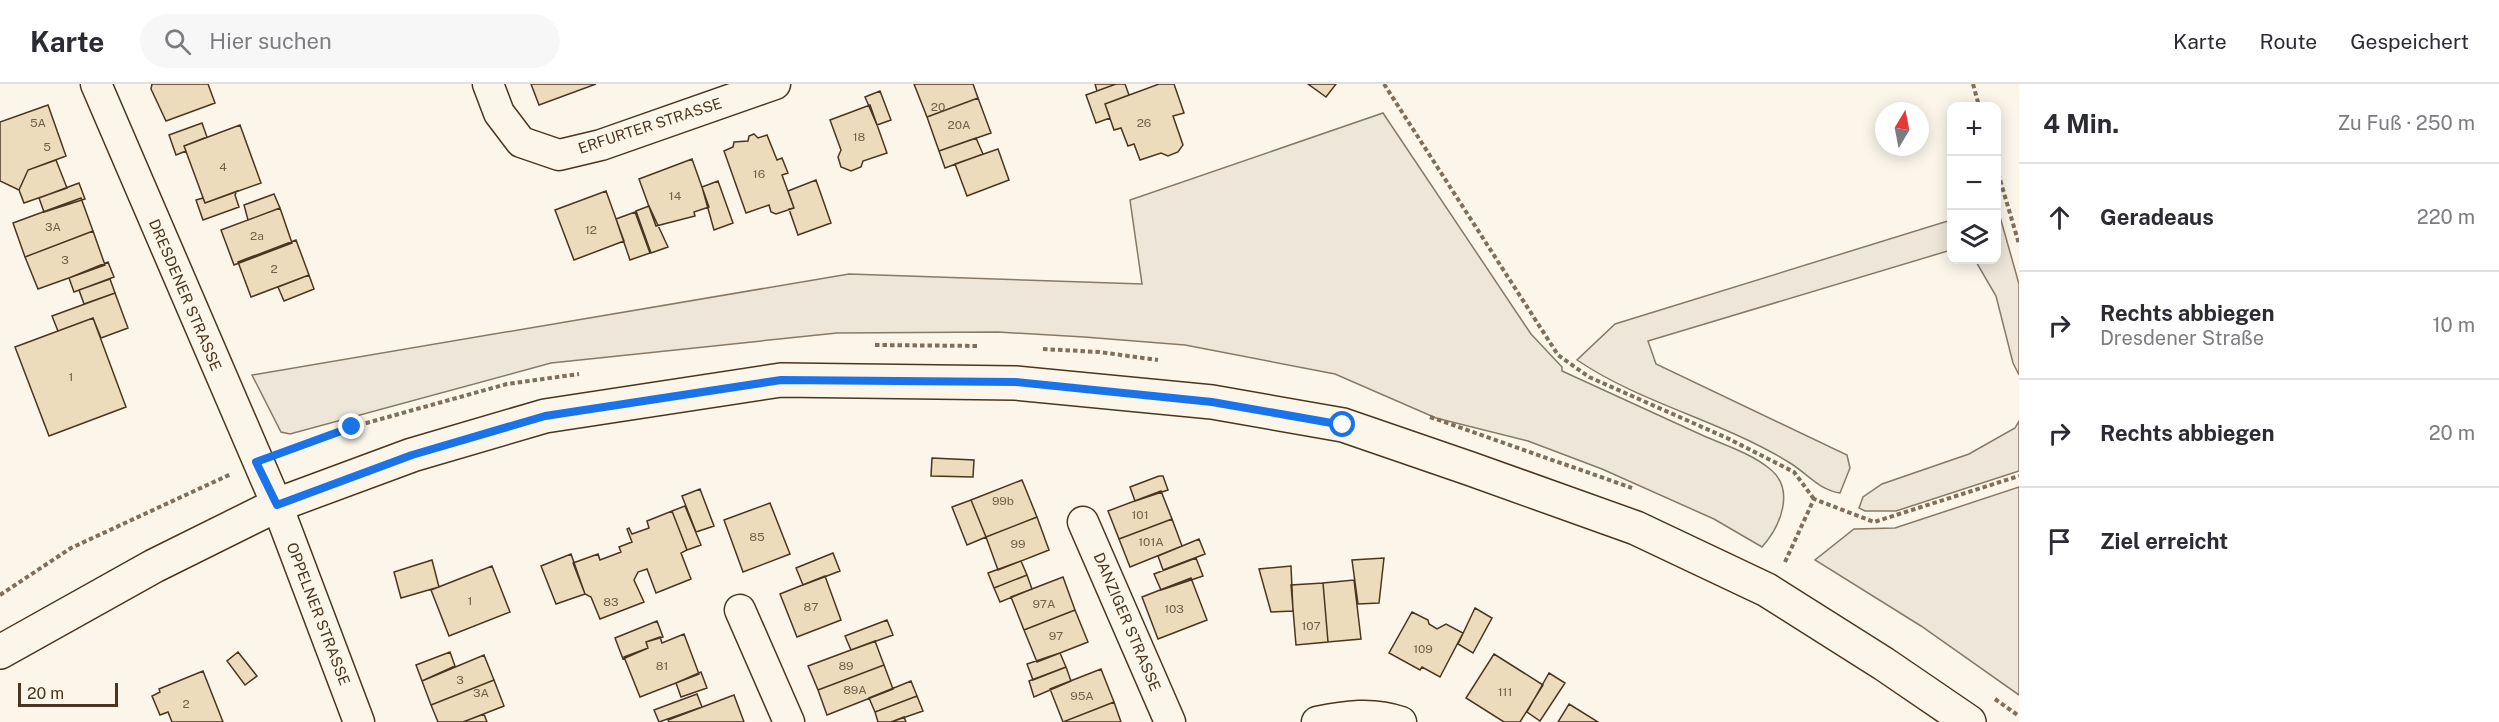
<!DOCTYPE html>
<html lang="de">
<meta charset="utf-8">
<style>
:root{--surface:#fff;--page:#f7f7f7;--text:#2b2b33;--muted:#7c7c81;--line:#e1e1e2}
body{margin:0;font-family:"Public Sans",sans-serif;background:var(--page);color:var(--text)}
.controls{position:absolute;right:18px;top:18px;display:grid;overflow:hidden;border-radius:12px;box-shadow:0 3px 15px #0003}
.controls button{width:54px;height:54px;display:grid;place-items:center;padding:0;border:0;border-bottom:2px solid var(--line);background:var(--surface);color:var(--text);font:30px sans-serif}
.compass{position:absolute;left:1875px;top:18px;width:54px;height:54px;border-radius:50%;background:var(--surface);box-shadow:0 3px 15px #0003;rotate:10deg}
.scale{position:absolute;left:18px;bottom:15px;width:100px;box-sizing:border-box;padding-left:6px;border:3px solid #4a3520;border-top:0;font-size:16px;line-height:21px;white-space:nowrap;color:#4a3520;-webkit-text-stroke:4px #fbf6e9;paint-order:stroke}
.stop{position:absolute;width:18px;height:18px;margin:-14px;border:4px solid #1a73e8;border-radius:50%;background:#fff}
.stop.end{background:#1a73e8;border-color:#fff;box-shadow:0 2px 6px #0008}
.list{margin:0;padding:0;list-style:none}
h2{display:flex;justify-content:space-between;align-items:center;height:78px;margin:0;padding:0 24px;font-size:26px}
h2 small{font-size:20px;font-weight:400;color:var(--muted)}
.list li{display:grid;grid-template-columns:39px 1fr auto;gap:18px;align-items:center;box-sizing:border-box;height:108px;padding:0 24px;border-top:2px solid var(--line)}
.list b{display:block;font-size:22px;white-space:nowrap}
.list p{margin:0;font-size:20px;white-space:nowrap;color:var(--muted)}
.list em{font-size:20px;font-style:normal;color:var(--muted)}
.icon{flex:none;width:33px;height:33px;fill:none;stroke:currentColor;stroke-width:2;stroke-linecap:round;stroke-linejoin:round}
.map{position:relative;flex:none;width:2019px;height:638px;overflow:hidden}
header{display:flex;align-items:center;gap:36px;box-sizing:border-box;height:84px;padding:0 30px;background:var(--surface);border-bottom:2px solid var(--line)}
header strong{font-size:28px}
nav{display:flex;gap:33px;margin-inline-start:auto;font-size:21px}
.search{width:420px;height:54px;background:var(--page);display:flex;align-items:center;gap:15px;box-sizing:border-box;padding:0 21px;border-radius:33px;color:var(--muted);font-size:22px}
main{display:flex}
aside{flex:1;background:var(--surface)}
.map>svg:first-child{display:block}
.green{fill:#ede6d9;stroke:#887966;stroke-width:1.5}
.building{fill:#ecdcbc;stroke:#4a3520;stroke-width:1.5}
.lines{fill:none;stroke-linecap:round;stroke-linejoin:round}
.street-casing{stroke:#4a3520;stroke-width:33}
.primary-casing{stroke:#4a3520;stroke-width:36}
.path{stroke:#7f6f5c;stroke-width:4;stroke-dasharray:4.5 3;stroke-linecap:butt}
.street{stroke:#fbf6e9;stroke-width:30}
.primary{stroke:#fbf6e9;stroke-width:33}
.route{stroke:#1a73e8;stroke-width:8}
.labels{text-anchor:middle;stroke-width:4.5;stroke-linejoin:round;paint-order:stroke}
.number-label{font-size:12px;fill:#725f47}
.street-label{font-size:15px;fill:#4a3520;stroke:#fbf6e9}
</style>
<header>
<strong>Karte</strong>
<div class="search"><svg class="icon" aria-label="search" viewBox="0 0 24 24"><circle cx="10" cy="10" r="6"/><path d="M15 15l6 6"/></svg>Hier suchen</div>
<nav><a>Karte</a><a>Route</a><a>Gespeichert</a></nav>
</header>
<main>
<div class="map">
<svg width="2019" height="638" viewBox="0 0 2019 638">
<rect width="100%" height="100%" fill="#fbf6e9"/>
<!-- green -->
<path class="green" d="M1383,29l148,221 31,33v4c47,22 95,43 142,65 21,9 48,18 66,33 26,21 10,58 -8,78l-48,-28 -112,-50 -74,-28 -92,-23 -101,-44 -150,-29 -101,-8 -86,-5 -161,1 -286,30 -261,71 -9,-2 -29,-57 597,-101 293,10 -12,-84z
M1997,122l22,78v91l-6,-12 -17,-67 -21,-36h21z
M1951,136v30l-303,91 8,23 191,91 3,13 -10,25c-21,-3 -32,-19 -50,-30 -67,-42 -148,-59 -213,-103l38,-36z
M2019,337v50l-123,40h-31l-6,-3 4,-11 19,-13 87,-30 46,-26z
M2019,403v208l-98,-69 -106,-66 39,-31 41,-1z"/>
<!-- building -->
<path class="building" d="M152,0h56l7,19 -49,18 -15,-32z
M531,0h65l-57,21z
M914,0h59l5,14 -51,19z
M1095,0h21l-19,7z
M1116,0h9l4,11 -24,9 5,14 -14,5 -10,-28z
M1159,0h15l10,29 -11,3 10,29 -5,7 -10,4 -7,-3 -21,7 -6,-16 -6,2 -7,-18 -7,2 -9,-26z
M1308,0h28l-10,13z
M880,7l11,29 -14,5 -12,-28z
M978,14l13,35 -52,18 -12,-34z
M48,21l18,51 -38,14 -9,20 -19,-9v-59z
M870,21l17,48 -24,8 -2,6 -10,4 -10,-4 -3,-10 3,-7 -11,-30z
M202,39l5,14 -23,9 2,5 -10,4 -7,-20z
M240,41l21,58 -56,20 -21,-57z
M754,50l4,4 9,-3 10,25 5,-2 6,15 -6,2 12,33 -18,6 -5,-2 -2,-7 -23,8 -22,-62 9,-4 1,-5 14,-1 1,-5z
M976,54l7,16 -38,14 -6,-17z
M998,65l11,31 -42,16 -12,-32z
M692,75l17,48 -15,5 1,4 -39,10 -17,-47z
M56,76l11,28 -43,15 -5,-13 9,-20z
M816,96l15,43 -33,12 -9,-26 5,-1 -6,-17z
M718,97l15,42 -19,7 -12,-43z
M79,99l6,16 -41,13 -5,-14z
M237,107l-2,4 4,12 -36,13 -7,-20 7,-2 2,5z
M606,107l18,50 -50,19 -19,-50z
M274,110l6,14 -32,12 -4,-15z
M81,114l12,33 -68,26 -12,-34z
M649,122l19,41 -17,6 -15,-42z
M280,124l12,35 -58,22 -13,-35z
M635,128l15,41 -20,7 -14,-41z
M93,147l12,34 -67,24 -13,-32z
M296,156l13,35 -58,22 -13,-35z
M108,178l6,15 -40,15 -5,-14z
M309,191l5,14 -30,12 -6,-14z
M110,195l5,14 -31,11 -5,-14z
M115,209l13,35 -27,10 -8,-20 -35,13 -6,-15z
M93,234l33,89 -77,29 -34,-89z
M932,374l42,2 -1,17 -42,-1z
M1159,392h4l5,14 -33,11 -5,-14z
M1022,396l15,37 -51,20 -15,-37z
M700,405l14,37 -18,6 -14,-36z
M1161,407l11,28 -53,20 -11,-28z
M971,416l15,37 -19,8 -15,-38z
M770,419l20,51 -47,18 -19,-52z
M685,422l16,39 -14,5 -15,-39z
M672,427l15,39 -6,3 10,26 -35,14 -9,-24 -9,3 -4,8 10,22 -44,17 -9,-22 -6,-3 -12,-31 25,-9 2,6 21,-8 -2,-5 13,-5 -5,-13 2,-1 3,6 17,-6 -2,-7z
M1037,433l12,33 -51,20 -12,-33z
M1172,435l10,27 -52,21 -11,-28z
M1199,455l6,15 -42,16 -5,-14z
M833,469l7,18 -37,14 -7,-17z
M571,470l14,40 -29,10 -15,-38z
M1196,474l7,18 -42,14 -7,-16z
M1384,474l-5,45 -21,1 -6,-44z
M432,476l7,27 -38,11 -7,-26z
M1021,477l6,14 -33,13 -6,-15z
M492,482l18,46 -61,24 -18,-46z
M1291,482l2,45 -22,1 -12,-43z
M1027,491l5,14 -32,13 -6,-14z
M825,492l16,44 -44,17 -17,-43z
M1063,493l12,33 -51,20 -13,-33z
M1191,494l16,42 -49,19 -16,-42z
M1354,496l7,59 -33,3 -5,-59z
M1323,499l5,59 -32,3 -5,-60z
M1475,524l17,10 -19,35 -15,-9z
M1075,526l13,32 -51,20 -13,-32z
M1412,528l16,8 1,4 8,5 9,-5 17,9 -23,44 -18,-10 -2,3 -31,-17z
M887,536l6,15 -42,15 -6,-14z
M657,537l6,16 -17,5 2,6 -25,11 -8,-21z
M684,550l15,40 -59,23 -16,-40 24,-9 -2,-6 14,-5 2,6z
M875,557l9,24 -66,25 -10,-24z
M238,568l19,24 -12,9 -18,-24z
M450,568l5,14 -33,15 -6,-16z
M1060,569l6,14 -33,13 -6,-16z
M1494,570l49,31 -23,37h-16l-38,-24z
M484,571l10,25 -63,25 -9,-24z
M884,581l9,24 -66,26 -9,-25z
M1066,583l5,14 -37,16 -5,-16z
M1101,585l13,33 -51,20 -13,-33z
M203,587l20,51h-51l-4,-10 -8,3 -8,-19 8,-4 -1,-3z
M701,588l6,16 -26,9 -5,-14z
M1549,589l16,10 -25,38 -13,-9z
M494,596l10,26 -41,16h-25l-7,-17z
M911,597l6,15 -42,16 -6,-14z
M697,610l5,13 -43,15 -5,-12z
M734,611l10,27h-75l-1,-2z
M917,612l6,15 -32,11h-13l-3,-10z
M1114,618l7,20h-58z
M1569,620l29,18h-40z
M484,630l3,8h-24z
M904,633l2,5h-15z"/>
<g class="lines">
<defs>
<path id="street" d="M96,0l181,421 82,217
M488,0l11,29 22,29 38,13 42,-10 174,-61
M1083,438l87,200
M740,526l49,112
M1317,638c28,-6 56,-10 84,0"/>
<path id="primary" d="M0,568l154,-86 123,-61 135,-50 133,-39 236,-36 234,3 197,19 131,23 128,44 165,59 131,62 117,74 85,58"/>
</defs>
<!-- street casing -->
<use href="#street" class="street-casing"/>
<!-- primary casing -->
<use href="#primary" class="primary-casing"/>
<!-- path -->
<path class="path" d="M1384,0l174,271 31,22 138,61 67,34 20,27
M1973,0l6,22
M1996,82l23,78
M875,261l104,1
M1043,265l56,3 59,8
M1430,333l202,71
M288,367l64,-24 155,-43 72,-10
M1785,478l29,-63 60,23 145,-46
M0,511l71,-47 160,-74
M1995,615l24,17"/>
<!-- street -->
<use href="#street" class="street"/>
<!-- primary -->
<use href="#primary" class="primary"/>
</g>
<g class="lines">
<!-- route -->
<path class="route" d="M352,343l-96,35 21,43 135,-50 133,-39 236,-36 234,2 197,20 131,23"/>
</g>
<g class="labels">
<!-- number labels -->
<g class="number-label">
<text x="938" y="27">20</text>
<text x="38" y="43">5A</text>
<text x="1144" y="43">26</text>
<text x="959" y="45">20A</text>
<text x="859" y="57">18</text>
<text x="47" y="67">5</text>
<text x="223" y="87">4</text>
<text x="759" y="94">16</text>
<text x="675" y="116">14</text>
<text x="53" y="147">3A</text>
<text x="591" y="150">12</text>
<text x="257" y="156">2a</text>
<text x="65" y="180">3</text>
<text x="274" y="189">2</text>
<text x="71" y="297">1</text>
<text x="1003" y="421">99b</text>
<text x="1140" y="435">101</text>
<text x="757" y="457">85</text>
<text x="1151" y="462">101A</text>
<text x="1018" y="464">99</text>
<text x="470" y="521">1</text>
<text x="611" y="522">83</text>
<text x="1044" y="524">97A</text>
<text x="811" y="527">87</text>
<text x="1174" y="529">103</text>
<text x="1311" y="546">107</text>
<text x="1056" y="556">97</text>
<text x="1423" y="569">109</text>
<text x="662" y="586">81</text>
<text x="846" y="586">89</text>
<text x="460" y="600">3</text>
<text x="855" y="610">89A</text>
<text x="1505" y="612">111</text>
<text x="481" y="613">3A</text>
<text x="1082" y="616">95A</text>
<text x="186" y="624">2</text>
</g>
<!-- street labels -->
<g class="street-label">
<text transform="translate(650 42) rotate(-18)" y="5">ERFURTER STRASSE</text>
<text transform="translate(185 211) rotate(67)" y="5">DRESDENER STRASSE</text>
<text transform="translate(318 530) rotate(69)" y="5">OPPELNER STRASSE</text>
<text transform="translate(1127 538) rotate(67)" y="5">DANZIGER STRASSE</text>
</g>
</g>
</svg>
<div class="controls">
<button>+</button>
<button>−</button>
<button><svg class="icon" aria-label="layers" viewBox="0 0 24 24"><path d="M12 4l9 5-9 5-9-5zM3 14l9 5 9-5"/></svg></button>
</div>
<svg class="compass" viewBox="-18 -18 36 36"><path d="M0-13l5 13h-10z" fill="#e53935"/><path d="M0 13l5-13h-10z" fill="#7c7c81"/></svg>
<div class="scale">20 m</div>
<div class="stop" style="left:1343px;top:341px"></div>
<div class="stop end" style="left:352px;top:343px"></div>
</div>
<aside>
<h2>4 Min.<small>Zu Fuß · 250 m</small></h2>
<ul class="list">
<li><svg class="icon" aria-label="ahead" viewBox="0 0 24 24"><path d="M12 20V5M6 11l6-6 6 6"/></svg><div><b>Geradeaus</b></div><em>220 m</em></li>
<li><svg class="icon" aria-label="right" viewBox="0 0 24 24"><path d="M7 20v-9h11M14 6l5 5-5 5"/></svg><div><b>Rechts abbiegen</b><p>Dresdener Straße</p></div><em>10 m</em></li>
<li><svg class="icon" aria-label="right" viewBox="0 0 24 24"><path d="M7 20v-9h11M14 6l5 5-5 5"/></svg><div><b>Rechts abbiegen</b></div><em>20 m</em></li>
<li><svg class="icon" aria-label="arrive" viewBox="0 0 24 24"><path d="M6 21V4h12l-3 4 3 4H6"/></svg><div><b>Ziel erreicht</b></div></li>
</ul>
</aside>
</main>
